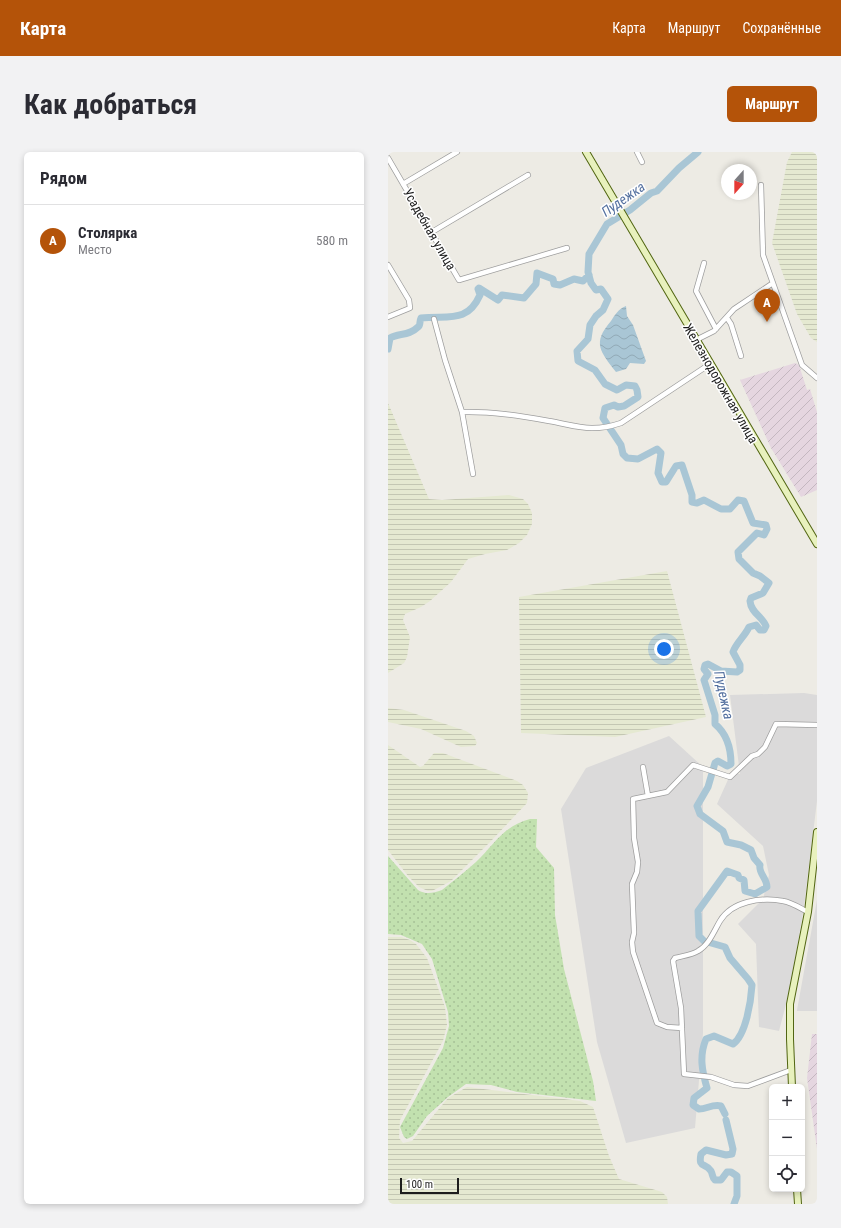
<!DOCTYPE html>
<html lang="ru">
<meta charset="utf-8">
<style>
:root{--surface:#fff;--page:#f2f2f3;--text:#2b2b33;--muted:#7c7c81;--line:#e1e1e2;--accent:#b45309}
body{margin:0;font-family:"Roboto Condensed",sans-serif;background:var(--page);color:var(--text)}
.controls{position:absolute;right:12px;bottom:12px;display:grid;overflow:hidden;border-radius:6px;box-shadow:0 2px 6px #0003}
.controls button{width:36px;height:36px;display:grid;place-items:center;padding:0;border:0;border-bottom:1px solid var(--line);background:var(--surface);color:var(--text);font:20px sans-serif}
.compass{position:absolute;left:333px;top:12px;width:36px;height:36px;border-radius:50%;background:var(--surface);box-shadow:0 2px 6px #0003;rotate:201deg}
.scale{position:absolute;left:12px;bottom:10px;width:59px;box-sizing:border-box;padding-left:4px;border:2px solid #1d1d1d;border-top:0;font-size:11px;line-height:14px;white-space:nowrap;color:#1d1d1d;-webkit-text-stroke:3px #fff;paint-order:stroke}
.you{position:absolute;left:276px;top:497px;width:14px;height:14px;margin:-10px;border:3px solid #fff;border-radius:50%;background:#1a73e8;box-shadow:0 0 0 6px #1a73e833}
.badge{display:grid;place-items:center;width:26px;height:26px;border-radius:50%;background:var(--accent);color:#fff;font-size:13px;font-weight:700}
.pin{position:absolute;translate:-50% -33px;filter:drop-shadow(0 1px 2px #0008)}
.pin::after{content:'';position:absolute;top:21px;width:14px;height:12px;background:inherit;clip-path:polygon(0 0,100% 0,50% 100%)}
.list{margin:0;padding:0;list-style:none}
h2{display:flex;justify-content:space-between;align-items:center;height:52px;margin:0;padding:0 16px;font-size:17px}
h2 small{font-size:13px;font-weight:400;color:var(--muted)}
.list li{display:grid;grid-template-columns:26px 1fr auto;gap:12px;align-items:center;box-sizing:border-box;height:72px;padding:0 16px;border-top:1px solid var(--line)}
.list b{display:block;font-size:15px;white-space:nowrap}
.list p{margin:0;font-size:13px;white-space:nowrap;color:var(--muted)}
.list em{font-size:13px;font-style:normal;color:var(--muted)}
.icon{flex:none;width:22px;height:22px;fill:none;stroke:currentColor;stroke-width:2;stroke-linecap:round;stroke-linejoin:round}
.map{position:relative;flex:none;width:429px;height:1052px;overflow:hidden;border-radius:6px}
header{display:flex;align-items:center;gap:24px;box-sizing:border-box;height:56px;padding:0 20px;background:var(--accent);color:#fff}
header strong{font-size:19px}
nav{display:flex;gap:22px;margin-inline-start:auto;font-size:14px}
.intro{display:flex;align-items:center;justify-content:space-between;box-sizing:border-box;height:96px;padding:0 24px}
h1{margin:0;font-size:28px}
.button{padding:10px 18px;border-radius:6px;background:var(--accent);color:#fff;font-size:14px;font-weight:700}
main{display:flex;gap:24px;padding:0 24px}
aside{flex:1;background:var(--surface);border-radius:6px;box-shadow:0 2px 6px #0003}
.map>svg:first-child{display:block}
.residential{fill:#dbdada}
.industrial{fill:url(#industrial-furrows)}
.farmland{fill:url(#farmland-rules)}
.grass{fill:url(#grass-dots)}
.water{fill:url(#water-waves)}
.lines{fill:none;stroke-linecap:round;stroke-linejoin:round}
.river{stroke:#a9c6d5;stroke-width:7}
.street-casing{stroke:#9e9e9e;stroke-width:6}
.secondary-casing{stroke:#526612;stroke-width:8}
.street{stroke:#fff;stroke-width:4.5}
.secondary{stroke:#e8f1bd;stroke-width:6}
.labels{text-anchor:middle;stroke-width:3;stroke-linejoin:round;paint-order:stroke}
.street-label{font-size:13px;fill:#1d1d1d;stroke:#fff}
.water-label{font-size:14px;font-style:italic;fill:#5571a0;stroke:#fff}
</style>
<header>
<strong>Карта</strong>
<nav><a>Карта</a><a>Маршрут</a><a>Сохранённые</a></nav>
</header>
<div class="intro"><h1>Как добраться</h1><a class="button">Маршрут</a></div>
<main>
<aside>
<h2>Рядом<small></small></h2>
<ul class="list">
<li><span class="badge">A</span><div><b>Столярка</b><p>Место</p></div><em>580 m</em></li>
</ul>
</aside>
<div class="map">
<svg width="429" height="1052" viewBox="0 0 429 1052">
<defs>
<pattern id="industrial-furrows" width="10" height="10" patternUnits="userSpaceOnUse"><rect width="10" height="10" fill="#e5d6e0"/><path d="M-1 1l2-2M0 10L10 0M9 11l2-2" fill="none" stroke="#c4b7c0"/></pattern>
<pattern id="farmland-rules" width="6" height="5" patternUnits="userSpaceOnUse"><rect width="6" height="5" fill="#e5e9d1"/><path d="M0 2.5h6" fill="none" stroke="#c4c7b3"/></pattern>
<pattern id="grass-dots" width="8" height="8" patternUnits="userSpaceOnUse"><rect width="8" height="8" fill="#c2e1af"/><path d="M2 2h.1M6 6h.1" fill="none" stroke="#a6c196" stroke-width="1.8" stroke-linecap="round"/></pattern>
<pattern id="water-waves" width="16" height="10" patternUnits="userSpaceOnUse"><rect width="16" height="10" fill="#a9c6d5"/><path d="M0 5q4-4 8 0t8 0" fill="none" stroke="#91aab6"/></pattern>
</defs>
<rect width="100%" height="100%" fill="#edebe4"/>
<!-- residential -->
<path class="residential" d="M416,541l13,2v106l-13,106 -14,82 -11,42 -20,-4 -3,-83 -18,-20 25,-25 6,-24 -6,-29 -46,-42 14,-31 9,1 -10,-79z
M281,584l34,31v266l-8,95 -69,15 -29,-101 -36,-233 25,-41z
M429,748v111h-20v-1z"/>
<!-- industrial -->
<path class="industrial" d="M407,211l4,2 8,25 3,-1 7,23v78l-16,7 -30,-49 -31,-68z
M424,882h5v115l-10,-71z"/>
<!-- farmland -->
<path class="farmland" d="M404,0h25v190l-6,-4 -14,-24 -25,-71 15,-81z
M0,251l41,96 13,1 67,-5 14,4 5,5 4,9v11l-5,11 -8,8 -12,7 -22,4 -17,5 -17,23 -21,19 -9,6 -16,7 -2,6 7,17 -3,20 -3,6 -16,10z
M279,419l39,146 -91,20 -94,-4 -2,-136z
M0,556l16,2 62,21 8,5 3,7 -2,3 -14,1 -40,-18 -33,-7z
M0,593l32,22 3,-1 11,-13h9l74,28 6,4 5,8 -1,10 -35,37 -41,41 -19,10h-4l-9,-4 -11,-11 -20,-26z
M0,785h13l9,3 6,4 11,14 18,49 2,18 -4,16 -43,79 -1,18 4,5 9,-2 36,-43 19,-11 113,14 13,6 16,49 10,23 43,13 5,5 1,7h-280z"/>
<!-- grass -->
<path class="grass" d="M142,667h7l-1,28 18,21 1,47 9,54 29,112 3,20 -79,-9 -26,-7 -25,-1 -18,13 -21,19 -14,20 -6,3 -3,-2 -4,-10 43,-79 6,-22 -1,-14 -16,-53 -10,-15 -21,-9 -13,-1v-78l30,34c8,5 15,3 24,0 11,-9 23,-18 34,-28 18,-17 27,-36 54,-43z"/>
<!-- water -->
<path class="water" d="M238,154l1,10 6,9 13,36 -2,3 -14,-1 -4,6 -10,3c-16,-21 -24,-29 -5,-51 4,-6 7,-12 15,-15z"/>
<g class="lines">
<!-- river -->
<path class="river" d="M310,0l-19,16 -22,23 -6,2 -21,17 -23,14 -18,30 -1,18 3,11 5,7 5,-1 7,10 -5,11 -7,6 -6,9 -2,14 -11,12 1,10 17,9 10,14 12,6 9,-5 9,1 2,4 1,7 -14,9 -6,1 -4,-2 -9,3 -2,10 18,27 2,9 4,4 11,1 19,-10 4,4 -3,20 4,9h4l10,-16 6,-1 10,30v7l5,1 7,-3 17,9h9l8,-9 6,1 9,22 13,2 1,4 -3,6 -7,-2 -19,19 1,7 14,14 7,3 9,7 -6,10 -12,5 -1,3c1,12 12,15 16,25l-2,4h-4l-4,-5 -7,2c-4,9 -13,16 -16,25l7,13v5l-3,2 -16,-1 -13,-7 -3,1 -1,4 4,5 -4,6 11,35v9c12,10 16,24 16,40l-4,2 -9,-5 -3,2 -7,24 -11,19 3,8 23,17 4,11 14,3 10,5 3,8 6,7c-2,8 7,13 7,22l-12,7 -10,-3 -1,-11 -5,-2 -1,-3 -11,-4 -29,40 1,25 5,5 21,6 5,11 18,21 4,6c-1,16 -6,50 -19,59l-19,-8 -8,3c-7,17 -4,32 1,49l-13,10 -1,7 6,4c8,0 13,-5 22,-3l4,8
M0,197l2,-11c9,-5 19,-2 28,-11 3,-2 1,-5 3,-9 27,-3 46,6 59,-23l-2,-6 1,-1 19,12 4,-5 22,3 12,-14 1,-11 16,6 1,5 6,1 14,-6 9,2 6,-6
M338,968l7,29 -1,5 -6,1 -20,-5 -5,4c-3,15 4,8 10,17 2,4 1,6 4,9h6l6,-8h4l6,4v20l-3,8"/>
<defs>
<path id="street" d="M249,0l5,10
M0,6l71,122 108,-32
M15,32l54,-32
M373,33l2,70 39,110 15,13
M44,80l96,-57
M316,111l-8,28 20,38
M0,113l21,35 1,8 -22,9
M339,166l4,6 10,32
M46,167l11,41 17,52 11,62
M308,188l18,-9 20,-22 39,-26
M74,260c29,-1 58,4 87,9 29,5 42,12 72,2l89,-59
M255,615l5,29
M294,876l-15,-1 -10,-4 -24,-71 -1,-10 2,-9 -2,-49 5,-12 1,-10 -4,-24 -1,-39 34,-7 26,-27 37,12 22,-21 6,-2 7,-7 11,-23 41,1
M403,918l-43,16 -14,-1 -23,-8 -27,-3 -3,-66 -8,-47 2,-3c7,-2 17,-3 23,-7 11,-6 16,-20 22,-30 12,-20 41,-24 63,-20 8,1 17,7 25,11"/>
<path id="secondary" d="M198,0l231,392
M404,935l-2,-48v-35l18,-92 9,-80
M409,1037l1,15"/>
</defs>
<!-- street casing -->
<use href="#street" class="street-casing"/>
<!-- secondary casing -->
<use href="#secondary" class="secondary-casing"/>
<!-- street -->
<use href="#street" class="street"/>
<!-- secondary -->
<use href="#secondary" class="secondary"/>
</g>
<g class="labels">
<!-- street labels -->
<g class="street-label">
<text transform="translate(42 77) rotate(60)" y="5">Усадебная улица</text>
<text transform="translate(333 231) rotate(60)" y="5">Железнодорожная улица</text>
</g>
<!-- water labels -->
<g class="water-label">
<text transform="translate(235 47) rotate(-35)" y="5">Пудежка</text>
<text transform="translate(336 543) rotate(78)" y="5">Пудежка</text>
</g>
</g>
</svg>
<div class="controls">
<button>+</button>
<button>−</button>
<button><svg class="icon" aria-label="locate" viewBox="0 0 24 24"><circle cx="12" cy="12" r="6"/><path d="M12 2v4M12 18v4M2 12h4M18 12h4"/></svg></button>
</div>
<svg class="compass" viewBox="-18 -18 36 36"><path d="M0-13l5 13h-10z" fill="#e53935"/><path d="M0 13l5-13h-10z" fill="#7c7c81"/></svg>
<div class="scale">100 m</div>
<div class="you"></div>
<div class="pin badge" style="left:379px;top:170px">A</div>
</div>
</main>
